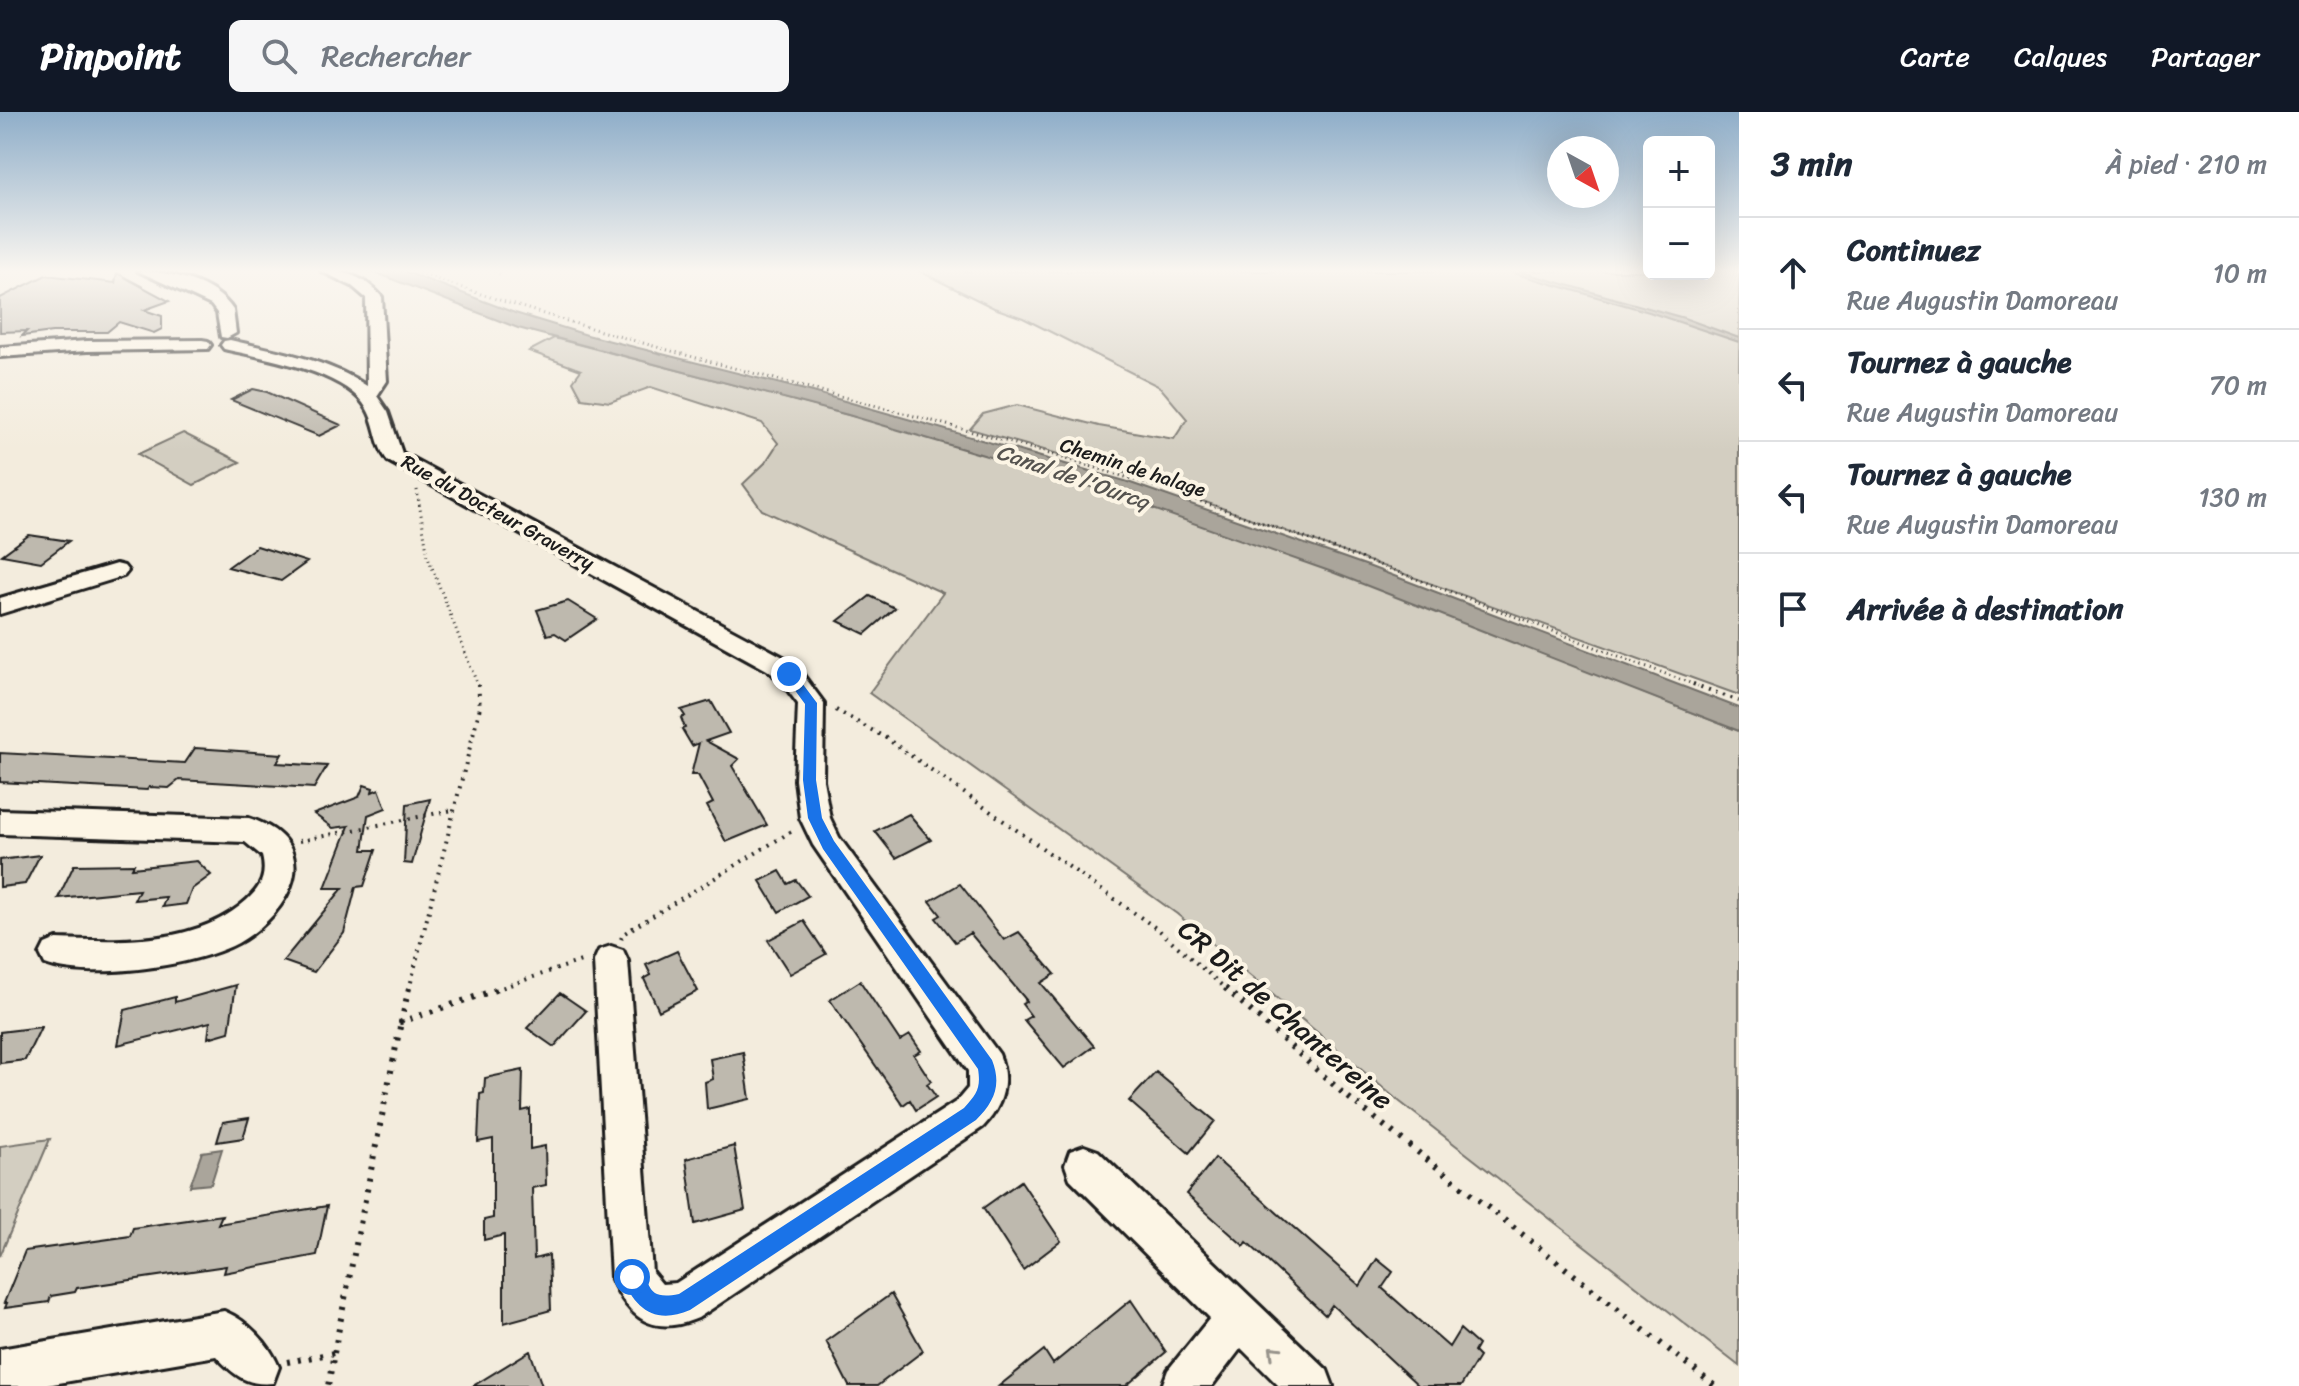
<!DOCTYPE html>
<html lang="fr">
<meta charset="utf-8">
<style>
:root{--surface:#fff;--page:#f6f6f7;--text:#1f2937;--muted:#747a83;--line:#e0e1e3;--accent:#111827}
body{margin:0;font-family:Sriracha,sans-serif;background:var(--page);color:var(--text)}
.controls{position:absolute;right:24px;top:24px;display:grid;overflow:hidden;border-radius:12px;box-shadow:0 8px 32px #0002}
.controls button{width:72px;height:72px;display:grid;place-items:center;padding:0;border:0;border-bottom:2px solid var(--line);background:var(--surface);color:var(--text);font:40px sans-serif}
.compass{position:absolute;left:1547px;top:24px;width:72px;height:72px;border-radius:50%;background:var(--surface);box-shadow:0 8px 32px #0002;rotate:140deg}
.stop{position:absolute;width:24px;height:24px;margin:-18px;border:6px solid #1a73e8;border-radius:50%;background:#fff}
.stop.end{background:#1a73e8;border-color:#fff;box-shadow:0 2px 8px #0008}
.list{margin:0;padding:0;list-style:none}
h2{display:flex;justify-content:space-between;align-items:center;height:104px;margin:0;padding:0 32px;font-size:34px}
h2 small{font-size:26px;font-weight:400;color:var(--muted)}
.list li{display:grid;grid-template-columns:52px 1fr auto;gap:24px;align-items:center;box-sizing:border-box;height:112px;padding:0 32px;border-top:2px solid var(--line)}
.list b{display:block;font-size:30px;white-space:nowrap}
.list p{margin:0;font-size:26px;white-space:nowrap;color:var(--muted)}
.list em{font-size:26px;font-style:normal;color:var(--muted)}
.icon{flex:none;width:44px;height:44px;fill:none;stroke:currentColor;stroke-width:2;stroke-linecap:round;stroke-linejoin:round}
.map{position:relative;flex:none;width:1739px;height:1274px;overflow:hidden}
header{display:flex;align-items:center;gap:48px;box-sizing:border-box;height:112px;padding:0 40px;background:var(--accent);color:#fff}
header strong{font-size:38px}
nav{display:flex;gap:44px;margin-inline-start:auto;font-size:28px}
.search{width:560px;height:72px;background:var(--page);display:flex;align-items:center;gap:20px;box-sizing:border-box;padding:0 28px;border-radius:12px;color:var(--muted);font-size:30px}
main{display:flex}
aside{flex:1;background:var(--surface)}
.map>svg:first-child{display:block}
.green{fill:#d3cec1;stroke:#78756e;stroke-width:2}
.water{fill:#aaa59b;stroke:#716e68;stroke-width:2}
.building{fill:#beb9ae;stroke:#1c1c1c;stroke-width:2}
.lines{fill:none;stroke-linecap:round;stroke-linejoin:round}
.minor-casing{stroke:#1c1c1c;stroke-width:6}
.path-far2{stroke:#1c1c1c;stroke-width:3;stroke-dasharray:1 4;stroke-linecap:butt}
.path-far1{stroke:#1c1c1c;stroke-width:4;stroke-dasharray:2 6;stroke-linecap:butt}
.path{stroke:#1c1c1c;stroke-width:6;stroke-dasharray:3 8;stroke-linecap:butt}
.minor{fill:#fcf5e5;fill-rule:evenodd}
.oneway{stroke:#97938b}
.route{fill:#1a73e8}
.labels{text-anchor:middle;stroke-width:8;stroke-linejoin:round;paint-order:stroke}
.far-street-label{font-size:20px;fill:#1c1c1c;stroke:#fcf5e5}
.far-water-label{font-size:22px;font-style:italic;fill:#55534f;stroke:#fcf5e5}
.near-street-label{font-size:28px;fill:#1c1c1c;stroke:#fcf5e5}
</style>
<header>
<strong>Pinpoint</strong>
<div class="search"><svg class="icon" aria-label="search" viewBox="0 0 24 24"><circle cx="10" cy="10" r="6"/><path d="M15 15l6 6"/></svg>Rechercher</div>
<nav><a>Carte</a><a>Calques</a><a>Partager</a></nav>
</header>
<main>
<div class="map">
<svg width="1739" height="1274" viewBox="0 0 1739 1274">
<rect width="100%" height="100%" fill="#f3ecdd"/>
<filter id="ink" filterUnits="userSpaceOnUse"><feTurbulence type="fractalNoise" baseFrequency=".0125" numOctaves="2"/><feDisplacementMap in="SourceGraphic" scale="16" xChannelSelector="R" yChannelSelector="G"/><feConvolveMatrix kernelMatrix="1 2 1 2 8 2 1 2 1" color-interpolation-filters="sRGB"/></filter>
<g filter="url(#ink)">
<!-- green -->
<path class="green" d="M919,159h730v3h60v-3h30v424l-614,-222 -155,-44 13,-15 34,-9 82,21 75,13 13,-20 -27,-32 -137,-69 -29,-10z
M554,226c178,47 358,90 533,147 221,72 436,161 652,246v635l-344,-268 -218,-184 -308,-221 74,-100 -181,-83 -19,-26 22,-21 13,-20 -16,-20 -111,-36 -41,15 -28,-4 -9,-17 8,-11 -52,-19z
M183,321l57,29 -46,23 -56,-31z
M50,1027l-50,117v-110z"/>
<!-- water -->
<path class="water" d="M371,159h33l111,42 72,22 226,57 312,89 243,85 371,142v23l-407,-159 -247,-87 -237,-70 -330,-87z
M1506,159h12l166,47 55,20v4l-90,-30z
M222,1037l-11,35 -21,2 12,-34z"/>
<!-- building -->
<path class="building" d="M117,161l52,28 -25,9 18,6v13l-8,4 -35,-11 -12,10h-55l-30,4 5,-5 -27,1v-34l46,-23 69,8z
M253,277l14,3 74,33 -22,11 -88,-36z
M29,423l40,6 -28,21 -39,-7z
M257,434l50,16 -26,19 -53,-14z
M870,484l25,12 -30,26 -27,-13z
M568,489l29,18 -31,21 -11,-7 -8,2 -10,-25z
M711,589l18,32 -23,8 33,18 -7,7 35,59 -41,17 -19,-36 6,-3 -15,-28h-7l8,-32 -7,3 -10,-17 3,-1 -4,-10 4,-2 -4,-6z
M195,636l87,6 -5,9 50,3 -13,22 -135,-8 -10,8 -20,-1 -2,3 -147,-8v-29l185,10z
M364,673l9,3 -1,4 7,-3 7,19 -18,7 -5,35h13l-12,36 -8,1 -12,46 -30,39 -31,-11 60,-73h-18l24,-62 -16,2 -19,-14 45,-17z
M430,687l-18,65 -8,-1 3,-59z
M909,702l22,26 -35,18 -21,-27z
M40,743l-15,29 -25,3v-27z
M197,749l14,14 -19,14 -6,15 -24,3 4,-10 -32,3 5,-10 -81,8 16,-33 60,-1 -2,4z
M780,759l8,13 8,-4 12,16 -29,16 -19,-31z
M960,772l44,56 15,-8 36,42 -14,9 53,63 -30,22 -40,-48 7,-4 -9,-12 5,-3 -57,-68 -15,9 -19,-24 5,-3 -11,-14z
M804,809l22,33 -36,20 -22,-34z
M677,839l21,40 -39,20 -15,-32 7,-4 -5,-10z
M860,869l40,60 10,-6 11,16 -7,4 17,26 -4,3 9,13 -20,13 -6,-10 -7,5 -73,-105z
M236,873l-7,47 -21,6 2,-16 -92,23 7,-35 50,-13v5z
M560,881l26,18 -32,36 -27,-19z
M41,915l-16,33 -25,3v-31z
M743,940l7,47 -43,10 -2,-27 8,-3 -3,-20z
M523,958l-1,41 8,-2v40l15,-3 1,39 -14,3 2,71 15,-4 2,55 -47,13v-88l-20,5v-20l9,-2v-79l-15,3 2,-48 4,-1 1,-15z
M1156,960l59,49 -26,32 -60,-52z
M249,1006l-6,20 -26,4 6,-20z
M734,1034l11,64 -50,14 -9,-65z
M1215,1046l145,128 17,-27 16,13 -11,16 67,59 11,-18 18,16 -4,7 5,5 -18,29h-42l-87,-81 -7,10 -78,-73 -3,4 -58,-52z
M1021,1069l40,60 -38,29 -40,-62z
M327,1094l-10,49 -93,18 2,-7 -149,22 -2,4 -24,4 -2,6 -44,6 2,-5h-3l21,-52 105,-15 3,-8 89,-13 -4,9z
M891,1182l32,57 -46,35h-28l-23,-45z
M1131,1188l35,52 -40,34h-127l45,-36 9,14z
M530,1239l12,35h-69z"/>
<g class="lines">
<defs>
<path id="minor" d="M138,159c31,0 77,11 95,39l3,23 -9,5 -6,-1 -4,-24 -6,-8z
M321,159c26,0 44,6 61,26l5,84 -10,15 11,16 14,41 383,205 13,10 26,35 -1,77 7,38 9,19 160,217c11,27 4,52 -16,73l-285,191c-45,19 -69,1 -87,-41l-17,-316 5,-11 12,-4 12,4 5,11 24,311 10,12 14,-1 281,-182 11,-13v-17l-155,-226 -13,-27 -5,-38 3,-76 -18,-24 -13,-10 -379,-209c-13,-16 -11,-35 -21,-52 -21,-38 -104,-51 -143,-60l-3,-4 3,-4 6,-1c46,11 97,19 137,46l-1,-88 -14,-12z
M202,228l6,1 3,4 -3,4 -121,2 -87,6v-10l87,-6z
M116,452l8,2 4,5 -4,5 -124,38v-16z
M0,698l249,8c79,26 42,95 -11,125 -42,23 -148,38 -193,21l-5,-10 5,-10 12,-5c64,2 139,7 190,-39 14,-13 20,-24 15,-44l-17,-14 -245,-8z
M1084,1034l14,5 229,219 6,16h-54l-38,-38 -29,38h-50l6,-16 42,-52 -140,-139 -5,-14 5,-14z
M224,1199c24,10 45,32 55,56l-6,16c-27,3 -40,-9 -57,-27l-175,30h-41v-37z"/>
</defs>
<!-- minor casing -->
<use href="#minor" class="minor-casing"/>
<!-- path-far2 -->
<path class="path-far2" d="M414,159c209,75 426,121 639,184 219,64 431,151 645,231
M495,159l5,3
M417,378l11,67 50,129"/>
<!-- path-far1 -->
<path class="path-far1" d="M1693,572l46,17
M836,598l50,28 274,193 67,59
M299,729l154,-31
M621,827l2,-5 169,-103
M409,878l71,-283 -2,-23
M495,878l86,-29"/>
<!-- path -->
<path class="path" d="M409,876l-8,34 100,-34
M1225,876l119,106 371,292
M334,1241l67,-331
M287,1250l47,-9 -6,33"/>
<!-- minor -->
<use href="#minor" class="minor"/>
</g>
<!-- one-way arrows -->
<defs><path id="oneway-chevron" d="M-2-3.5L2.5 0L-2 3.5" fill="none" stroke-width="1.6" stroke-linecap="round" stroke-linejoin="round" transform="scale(2)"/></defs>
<use class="oneway" href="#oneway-chevron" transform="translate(1274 1239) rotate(-136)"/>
</g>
<!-- sky -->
<linearGradient id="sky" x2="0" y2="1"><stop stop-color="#8faec9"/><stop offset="0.47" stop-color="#faf6f0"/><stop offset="1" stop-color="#faf6f0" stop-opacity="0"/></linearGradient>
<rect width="1739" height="338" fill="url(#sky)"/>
<!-- route -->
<path class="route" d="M789,558l4,1 24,32 -1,77 6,38 12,23 158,219c10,25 2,42 -16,60l-286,190c-35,15 -55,-1 -68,-33l3,-7 7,-3c24,10 8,35 47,27l285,-186c13,-14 17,-20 14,-39l-155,-220 -15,-31 -5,-38 2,-76 -22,-30z"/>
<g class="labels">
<!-- far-street labels -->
<g class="far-street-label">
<text transform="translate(1133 355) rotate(18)" y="7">Chemin de halage</text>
<text transform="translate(498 400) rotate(29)" y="7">Rue du Docteur Graverry</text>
</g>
<!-- far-water labels -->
<g class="far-water-label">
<text transform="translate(1073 364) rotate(19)" y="8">Canal de l'Ourcq</text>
</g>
<!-- near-street labels -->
<g class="near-street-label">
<text transform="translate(1286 902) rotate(41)" y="10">CR Dit de Chantereine</text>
</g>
</g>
</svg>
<div class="controls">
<button>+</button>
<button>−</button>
</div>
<svg class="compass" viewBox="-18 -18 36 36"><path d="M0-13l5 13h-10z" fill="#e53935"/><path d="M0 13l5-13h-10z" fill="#747a83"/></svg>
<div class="stop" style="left:632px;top:1165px"></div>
<div class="stop end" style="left:789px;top:562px"></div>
</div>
<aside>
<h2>3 min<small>À pied · 210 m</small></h2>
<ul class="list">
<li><svg class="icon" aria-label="ahead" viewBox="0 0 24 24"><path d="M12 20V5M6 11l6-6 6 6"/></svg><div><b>Continuez</b><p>Rue Augustin Damoreau</p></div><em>10 m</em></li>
<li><svg class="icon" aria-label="left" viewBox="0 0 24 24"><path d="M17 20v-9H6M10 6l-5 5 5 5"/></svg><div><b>Tournez à gauche</b><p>Rue Augustin Damoreau</p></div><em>70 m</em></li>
<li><svg class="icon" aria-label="left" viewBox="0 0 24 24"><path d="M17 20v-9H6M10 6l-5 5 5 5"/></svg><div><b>Tournez à gauche</b><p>Rue Augustin Damoreau</p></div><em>130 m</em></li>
<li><svg class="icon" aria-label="arrive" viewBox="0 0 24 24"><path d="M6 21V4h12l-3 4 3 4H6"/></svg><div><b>Arrivée à destination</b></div></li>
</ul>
</aside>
</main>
